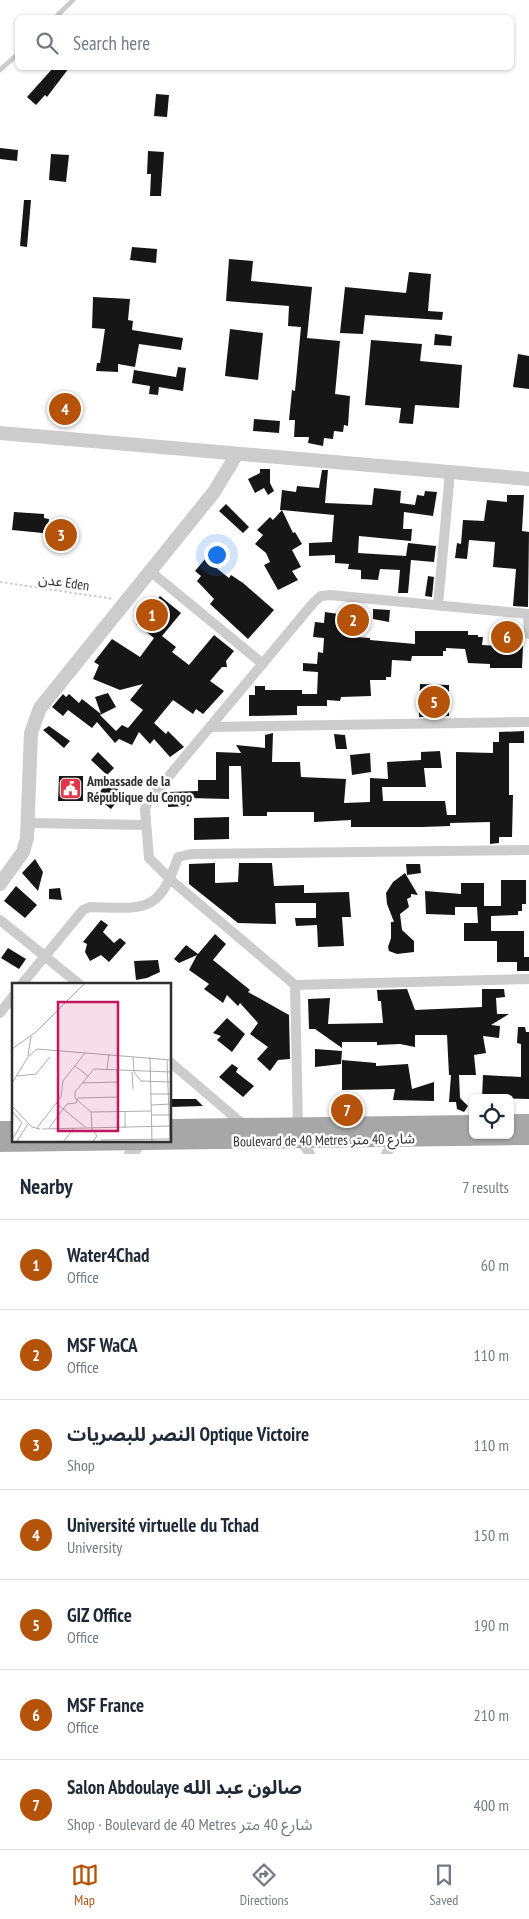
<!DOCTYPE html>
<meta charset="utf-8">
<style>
:root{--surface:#fff;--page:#f2f2f3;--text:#1f2937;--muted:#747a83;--line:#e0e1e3;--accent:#b45309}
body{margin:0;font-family:"PT Sans Narrow","Noto Sans Arabic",sans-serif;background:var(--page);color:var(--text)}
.controls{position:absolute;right:15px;bottom:15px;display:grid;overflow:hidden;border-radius:8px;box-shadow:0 1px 4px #0004}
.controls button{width:45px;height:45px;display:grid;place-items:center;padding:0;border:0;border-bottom:1px solid var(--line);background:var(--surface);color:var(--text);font:25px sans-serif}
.you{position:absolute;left:216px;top:554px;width:18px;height:18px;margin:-12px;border:4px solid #fff;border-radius:50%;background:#1a73e8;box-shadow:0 0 0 8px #1a73e833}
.badge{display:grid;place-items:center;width:32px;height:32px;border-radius:50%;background:var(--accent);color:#fff;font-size:16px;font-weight:700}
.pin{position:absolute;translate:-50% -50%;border:2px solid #fff;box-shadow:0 1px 5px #0006}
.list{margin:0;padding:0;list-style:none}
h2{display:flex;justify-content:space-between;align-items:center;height:65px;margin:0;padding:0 20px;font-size:21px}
h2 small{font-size:16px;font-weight:400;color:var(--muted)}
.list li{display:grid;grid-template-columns:32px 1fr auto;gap:15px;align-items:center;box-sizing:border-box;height:90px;padding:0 20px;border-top:1px solid var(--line)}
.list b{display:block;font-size:19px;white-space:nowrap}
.list p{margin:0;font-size:16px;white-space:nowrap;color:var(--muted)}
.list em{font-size:16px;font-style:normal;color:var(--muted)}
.icon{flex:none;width:28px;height:28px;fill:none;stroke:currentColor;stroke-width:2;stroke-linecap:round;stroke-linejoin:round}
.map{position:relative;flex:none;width:529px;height:1154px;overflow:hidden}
.search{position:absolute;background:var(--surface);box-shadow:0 1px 4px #0004;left:15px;right:15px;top:15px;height:55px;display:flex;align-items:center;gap:12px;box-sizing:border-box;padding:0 18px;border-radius:8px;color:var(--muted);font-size:19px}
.sheet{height:695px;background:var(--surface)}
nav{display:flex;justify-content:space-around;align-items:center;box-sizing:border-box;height:70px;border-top:1px solid var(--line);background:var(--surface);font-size:14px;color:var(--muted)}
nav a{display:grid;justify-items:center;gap:2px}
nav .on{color:var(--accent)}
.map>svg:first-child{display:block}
.building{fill:#161616}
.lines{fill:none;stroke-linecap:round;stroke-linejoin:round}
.path{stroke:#ccc;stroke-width:2;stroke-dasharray:2.5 2.5;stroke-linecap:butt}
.service{stroke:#ccc;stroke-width:5}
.minor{stroke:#ccc;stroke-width:10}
.tertiary{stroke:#ccc;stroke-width:14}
.primary{stroke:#a7a7a7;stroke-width:16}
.labels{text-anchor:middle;stroke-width:5;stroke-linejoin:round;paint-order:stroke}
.street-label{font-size:14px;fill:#2f2f2f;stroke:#fff}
.poi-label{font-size:14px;font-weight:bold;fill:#2f2f2f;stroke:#fff;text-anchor:start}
.inset-road{fill:none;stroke:#acacac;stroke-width:1}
.view{fill:#c2185b;fill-opacity:0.15;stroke:#c2185b;stroke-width:2.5}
.inset-edge{fill:none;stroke:#2f2f2f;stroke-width:2.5}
</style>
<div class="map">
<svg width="529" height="1154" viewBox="0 0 529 1154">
<rect width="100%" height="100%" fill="#fff"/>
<!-- building -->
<path class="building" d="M53,68h16l-22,29 -2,-2 -9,10 -9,-8z
M156,94l13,1 -2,22 -13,-1z
M0,148l18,2 -1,11 -17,-2z
M148,151l16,1 -3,44h-11l1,-22h-4z
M51,154l18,1 -3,27 -17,-2z
M24,200h7l-4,47 -7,-1z
M132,247l25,2 -1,14 -26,-3z
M229,259l24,2 -2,20 61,6 -5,51 33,3 -5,53 15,2 -2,30 -4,-1 -1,7 -9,-1 -1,8 -9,-1 -1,8 -15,-3 1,-6h-15l1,-17h-6l3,-30 3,1 6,-64 -13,-1 1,-20 -63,-5z
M409,272l22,2 -3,37 15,1 -1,8 -77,-5 -2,19 -23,-1 5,-46 61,6z
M93,297l37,2 -2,21 5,1 -1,9 51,8 -2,12 -42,-6 -4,23 -17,-3v8l-22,-1 1,-8h3l5,-34 -13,-1z
M230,329l33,4 -5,47 -33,-4z
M435,334l17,2 -1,10 -17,-1z
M371,340l51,4 -2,17 42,4 -3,43 -44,-3 -2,19 -14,-1 2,-15 -36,-3z
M518,354l11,2v33l-16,-2z
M178,367l8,1 -3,23 -24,-4 -1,8 -9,-1 1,-8 -18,-3 2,-13 42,7z
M254,419l26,2 -1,12 -26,-2z
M260,469h10v14l4,8 -6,4 -4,-7 -9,5 -7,-14 12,-6z
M322,470h6l-3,33 47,2 2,-17 27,3 -1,12 15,2 2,-10 7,1 1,-5 12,1 -4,24 -29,-4 -1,17h9l-1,12 -52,-5 -1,17 48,3 2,-13 28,3 -2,16 -23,-2 -3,33h-10l2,-23 -20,-1 -2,11 -17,-1v-9l-13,-1 1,-5 -14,-1v-8l-26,1v-13l23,-1 2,-27 -52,-5 11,23 2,-1 7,12 -10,6 9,17 -9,4 6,9 -20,10 -14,-25 6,-3 -4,-9 -11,-9 8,-9 -6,-5 13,-13 3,3 9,-10h-2l2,-20 14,2 1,-6 22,2z
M507,495h17l-2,36 7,1 -1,75 -15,-1 3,-37 -23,-2 2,-25 -26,-2 -2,19 -12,-1 2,-15 4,1 2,-24 21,1 3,-21 20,2z
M226,504l23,23 -6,6 -24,-22z
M14,512l30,2v4l5,1 -1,11h-5v3l-31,-3z
M205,559l24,19 2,-3 12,8 31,27 -26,29 -38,-35 4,-5 -17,-18 4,-5 -6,-5z
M428,576l6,1 -2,20 -7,-1z
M160,596l21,17 -19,23 14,11 -4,5 17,13 25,-30 20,16 -8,10 1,6h-5l-12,14 14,10 -21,23 -7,-5 -3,5 -20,-14 -19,23 12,11 2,-3 16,16 -14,10 -16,-18 -4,5 -11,-12 -7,13 -13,-6 -4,4 -18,-21 -5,6 -24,-18 -5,6 -11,-9 11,-13 3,3 3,-3 10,9 3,-4 19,15 -6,-17 13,-4 8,14 -16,8 16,16 6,-6 6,3 15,-18 -13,-10 13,-16 -23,6 -27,-11 6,-14 -5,-3 18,-23 28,18 14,-19 -18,-14z
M373,609l17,1 -1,12 -16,-3z
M325,612l33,5 -2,20 14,1v2l45,4v-13h53v4h10v2h5l-1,8 18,1 4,-5h7l3,5h9l-1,22h-32v-4l-22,-1 -3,-14 -19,-1v3h-3v5h-31l-1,5 -19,-1 -1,17h-5v3h-16l1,16 -30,1 -1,4 -13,-1v6h-30v9l-48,1v-21h6v-9h10v4h37v4h15l1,-22 -15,-1v-8l14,1 1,-12 5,1 1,-15 -11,-1 2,-15 9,1z
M420,684l29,1v31l-30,1z
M49,726l21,15 -6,7 -21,-18z
M524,731v12h-15v52h4l-1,42h-13v6l-9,1v-22l-40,1v3l-28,1h-71v-7l-37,2v-10h-47v4h-24l-2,-50h-12v33l-41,-1 1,8 -21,1v-15l30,-1v-11h18v-28l25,1 -5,-8 29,3v-13l8,-2 -1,29h28l1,15 45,2 -2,24 26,-1v-24l18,1 -1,-17 34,-2v-8l19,-1 2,17h-18l2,19h-44l1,14h62l2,14h9v-63l37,1v-11h6v-10z
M334,734l11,1 2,14h-11z
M98,752l16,16 -7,7 -16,-15z
M370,753l1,19 -19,3 -2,-20z
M59,776h24v25h-25z
M108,781l15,13 -12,15 -15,-12z
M229,817v22l-35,1v-22z
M35,859l8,13 -5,19 -16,-18z
M215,863v20l23,-1 1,-19h33l2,23 30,-1v8l45,-1 2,25h-9l2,29 -26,1 -1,-22 -21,1 -1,-8h21v-15h-41l1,21 -38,-1 -49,-39v-20z
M406,864h14l1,9 -14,2z
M405,873l13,22 -7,-1v3l-4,2 2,8 -9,7 2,16 12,11v11l-17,2 -8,-3 -1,-4 3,-9v-16h3l-7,-18 -1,-11 7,-11z
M501,880h25v24h-4v7h-4v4l-27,1v15h33v26h5v14h-12v-9h-20v-21h-33v-18h14l-1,-16h-22v8l-29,-1 -1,-23 36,3v-11h23v23h17z
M16,886l21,19 -12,13 -21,-17z
M60,888l2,12 -13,-1v-10z
M101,920l7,5 -5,7 11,11 6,-5 6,5 -17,19 -8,-7 -11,6 -5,-9 2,-8 -4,-2z
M215,934l11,10 -13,16 37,30 -2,2 41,23 1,44 -12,1 -8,11 -13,-12 11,-12 -18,-13 8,-11 -18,-20 -2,3 -11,-11 -4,8 -19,-14 5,-5 -20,-14 8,-15 -18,8 -5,-4 12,-14 12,9z
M8,948l18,11 -7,10 -18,-11z
M158,960l2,12 -13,6 -11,2 -2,-19z
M407,989l8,21 67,-3v-18h22l1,8 -9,1 1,16h12l-18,11 9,1 -1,12 -16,-2 3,17 -12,2 2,20h-17l1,23 8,8 -4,6 -7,-3 -1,-7h-7l2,-27h-2l-2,-40h-32v12l-15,-3 -23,1v-3h-35v6l-27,-19h-6l-1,-30 22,-1 -2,26 55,-1 -2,-22h-3l-1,-11z
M227,1018l18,16 -13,18 -15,-12 4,-4 -8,-3z
M518,1027h7l1,5h3v67l-47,-1 1,-23 38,2v-33l-4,-1z
M315,1049l27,2 -1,13 -26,3z
M342,1060l34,3v3l32,-2 4,25 22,-7v19l-41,-1 2,-11 -53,1z
M232,1064l6,4 -2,4 18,14 -11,11 -24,-20z
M170,1099h26l7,7 -33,1z"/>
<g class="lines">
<!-- path -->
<path class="path" d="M0,582l114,17"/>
<!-- service -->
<path class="service" d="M55,18l18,-18
M0,70l18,-16"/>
<!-- minor -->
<path class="minor" d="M150,571l113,93
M438,605l12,-133
M528,614l1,20
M210,727l319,-5
M29,823l117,2
M0,920l79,64
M22,984l61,-74 7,-3c53,1 69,8 88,-50l13,-3 338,-4
M295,985l234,-6
M0,1013l14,-18
M170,1062l75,64
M310,1154l-10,-14 -2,-13 -3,-142 -124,-105 -22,-22 -4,-49 4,-9 165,-198 7,-6 9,-1 199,19
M386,1154l13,-18"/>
<!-- tertiary -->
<path class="tertiary" d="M0,433l529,46
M0,884l23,-32 4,-14 4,-105 9,-25 174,-216 23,-38
M131,1154l10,-14"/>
<!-- primary -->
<path class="primary" d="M510,1122h19
M170,1127l303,-4
M0,1129h14
M0,1144l529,-7"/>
</g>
<!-- icons -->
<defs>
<symbol id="civic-square" viewBox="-11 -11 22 22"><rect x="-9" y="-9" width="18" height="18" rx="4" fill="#e13649" stroke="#fff"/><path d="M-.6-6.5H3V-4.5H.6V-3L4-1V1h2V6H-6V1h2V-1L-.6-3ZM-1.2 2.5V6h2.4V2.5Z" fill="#fff"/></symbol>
</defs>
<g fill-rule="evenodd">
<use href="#civic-square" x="58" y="776" width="25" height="25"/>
</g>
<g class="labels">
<!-- street labels -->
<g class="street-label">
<text transform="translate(64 582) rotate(8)" y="5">عدن Eden</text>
<text transform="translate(324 1140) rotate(-1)" y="5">Boulevard de 40 Metres شارع 40 متر</text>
</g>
<!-- poi labels -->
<g class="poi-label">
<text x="87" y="786">Ambassade de la<tspan x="87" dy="16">République du Congo</tspan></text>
</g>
</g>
<!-- overview -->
<g transform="translate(12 983)">
<rect width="159" height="159" fill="#fff"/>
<path class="inset-road" d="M0,66l24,-17 49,-49M16,73l3,-20M121,74l1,15 7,9 30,1M138,74l2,84M155,77l3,81M63,83l13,10M95,86l2,-15M105,87l1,41M120,89l1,17M5,93l19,-2 14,-17M0,100l16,-26 9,-8 134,11M70,100l36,-1M138,111h21M44,120l29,24M139,122l20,-1M0,123l20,21 8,2M0,128l10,12 -10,17M113,128v17M79,129l60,-1M139,132h20M25,145l24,-31 2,-16 22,-28M37,145l18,-24 9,-1 2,-5 40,-1M30,146l129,-3M89,157l69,-1M5,158l11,-17M52,158l10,-13M81,158l4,-5 -5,-7 -1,-17 -16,-14v-6l19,-23 77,3"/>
<path class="view" d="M46,19h60v129h-60z"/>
<rect width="159" height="159" class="inset-edge"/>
</g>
</svg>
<div class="controls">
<button><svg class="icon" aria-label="locate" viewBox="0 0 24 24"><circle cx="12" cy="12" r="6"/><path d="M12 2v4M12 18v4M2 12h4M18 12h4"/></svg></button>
</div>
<div class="you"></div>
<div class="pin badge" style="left:152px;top:615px">1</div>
<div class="pin badge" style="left:353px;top:620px">2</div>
<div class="pin badge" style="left:61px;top:535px">3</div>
<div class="pin badge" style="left:65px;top:409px">4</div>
<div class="pin badge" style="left:434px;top:702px">5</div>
<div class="pin badge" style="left:507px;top:637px">6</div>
<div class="pin badge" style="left:347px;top:1110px">7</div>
<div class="search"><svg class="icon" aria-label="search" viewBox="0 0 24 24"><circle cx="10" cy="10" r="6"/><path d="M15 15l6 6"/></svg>Search here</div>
</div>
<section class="sheet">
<h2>Nearby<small>7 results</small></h2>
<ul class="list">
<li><span class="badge">1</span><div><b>Water4Chad</b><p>Office</p></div><em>60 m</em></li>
<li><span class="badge">2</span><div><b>MSF WaCA</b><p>Office</p></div><em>110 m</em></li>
<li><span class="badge">3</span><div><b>النصر للبصريات Optique Victoire</b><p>Shop</p></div><em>110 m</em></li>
<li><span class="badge">4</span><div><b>Université virtuelle du Tchad</b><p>University</p></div><em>150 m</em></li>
<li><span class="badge">5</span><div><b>GIZ Office</b><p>Office</p></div><em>190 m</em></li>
<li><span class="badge">6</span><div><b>MSF France</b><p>Office</p></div><em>210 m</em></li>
<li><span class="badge">7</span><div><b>Salon Abdoulaye صالون عبد الله</b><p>Shop · Boulevard de 40 Metres شارع 40 متر</p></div><em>400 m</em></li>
</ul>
</section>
<nav>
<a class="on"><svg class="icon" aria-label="map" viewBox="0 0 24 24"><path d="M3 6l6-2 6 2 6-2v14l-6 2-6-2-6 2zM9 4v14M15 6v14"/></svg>Map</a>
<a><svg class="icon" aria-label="directions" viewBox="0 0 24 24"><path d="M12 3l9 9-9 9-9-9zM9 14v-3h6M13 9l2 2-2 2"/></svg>Directions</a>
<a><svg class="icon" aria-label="saved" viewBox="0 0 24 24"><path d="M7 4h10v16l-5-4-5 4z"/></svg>Saved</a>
</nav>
